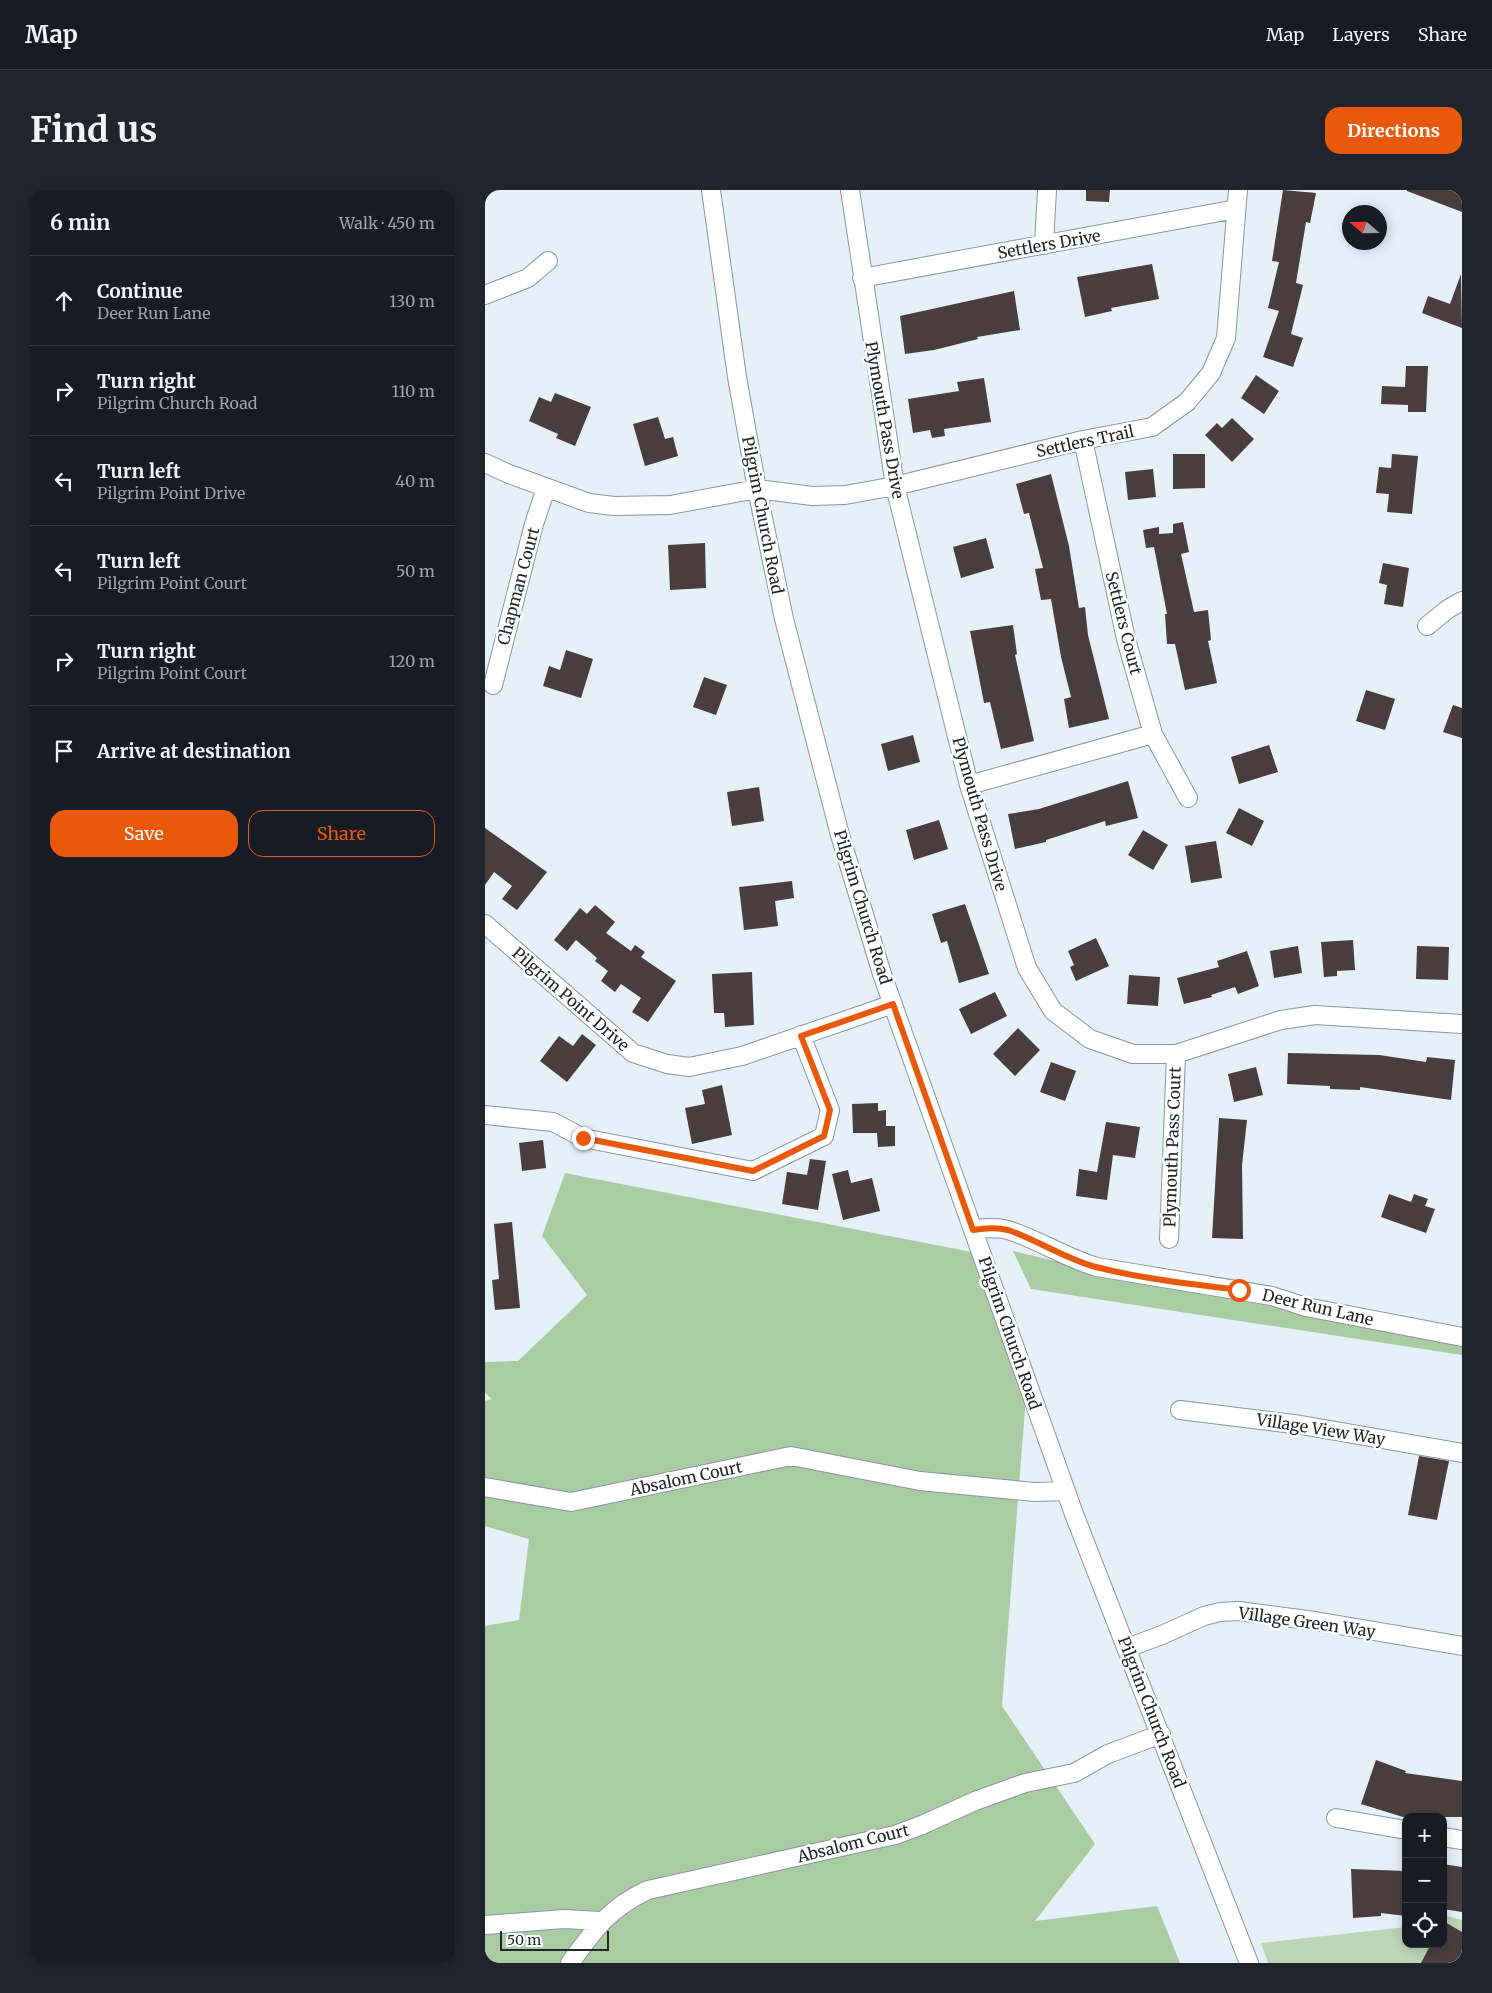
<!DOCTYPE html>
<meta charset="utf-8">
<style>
:root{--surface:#171b24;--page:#20242c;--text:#f1f3f6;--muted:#9ea1a6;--line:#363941;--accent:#ea580c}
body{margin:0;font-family:Merriweather,serif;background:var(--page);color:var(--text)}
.controls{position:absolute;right:15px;bottom:15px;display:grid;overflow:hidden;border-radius:10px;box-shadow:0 2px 12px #0003}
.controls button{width:45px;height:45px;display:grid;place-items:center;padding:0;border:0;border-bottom:1px solid var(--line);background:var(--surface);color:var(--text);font:25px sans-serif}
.compass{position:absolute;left:857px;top:15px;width:45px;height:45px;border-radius:50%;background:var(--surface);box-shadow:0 2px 12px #0003;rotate:290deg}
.scale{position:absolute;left:15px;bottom:12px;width:109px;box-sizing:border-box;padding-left:5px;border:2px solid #222629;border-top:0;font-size:14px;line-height:18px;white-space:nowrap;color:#222629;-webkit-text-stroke:4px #fff;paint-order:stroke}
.stop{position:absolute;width:15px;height:15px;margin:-11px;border:4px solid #ea580c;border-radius:50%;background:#fff}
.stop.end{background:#ea580c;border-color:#fff;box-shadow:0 1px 5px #0008}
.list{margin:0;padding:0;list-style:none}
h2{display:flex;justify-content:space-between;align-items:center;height:65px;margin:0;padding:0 20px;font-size:21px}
h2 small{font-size:16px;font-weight:400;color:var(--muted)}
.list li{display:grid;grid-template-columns:32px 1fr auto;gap:15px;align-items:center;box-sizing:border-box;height:90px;padding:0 20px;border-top:1px solid var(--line)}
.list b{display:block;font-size:19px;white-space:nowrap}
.list p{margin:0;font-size:16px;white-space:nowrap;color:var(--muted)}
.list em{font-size:16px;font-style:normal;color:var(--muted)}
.actions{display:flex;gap:10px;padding:15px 20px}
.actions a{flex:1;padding:11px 0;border:1px solid var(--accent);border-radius:15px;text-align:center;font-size:18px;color:var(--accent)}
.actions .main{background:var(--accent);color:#fff}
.icon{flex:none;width:28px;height:28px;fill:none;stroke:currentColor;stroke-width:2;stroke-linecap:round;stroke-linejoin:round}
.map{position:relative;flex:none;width:977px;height:1773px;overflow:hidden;border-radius:15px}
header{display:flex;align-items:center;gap:30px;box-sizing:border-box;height:70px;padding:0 25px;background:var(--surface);border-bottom:1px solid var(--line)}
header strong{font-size:24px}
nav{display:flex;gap:28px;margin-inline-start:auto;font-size:18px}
.intro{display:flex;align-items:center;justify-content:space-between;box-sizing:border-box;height:120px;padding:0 30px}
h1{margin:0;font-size:35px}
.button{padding:12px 22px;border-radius:15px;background:var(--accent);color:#fff;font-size:18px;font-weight:700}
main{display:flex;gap:30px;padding:0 30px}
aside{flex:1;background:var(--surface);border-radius:15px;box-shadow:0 2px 12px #0003}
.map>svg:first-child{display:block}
.green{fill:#bcd5b6}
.forest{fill:#aacca3}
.building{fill:#493e3d}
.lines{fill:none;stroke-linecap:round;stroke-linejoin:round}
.minor-casing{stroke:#8c969e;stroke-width:20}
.minor{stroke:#fff;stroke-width:18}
.route{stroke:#ea580c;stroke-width:6}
.labels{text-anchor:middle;stroke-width:5;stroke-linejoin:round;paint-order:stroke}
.street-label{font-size:16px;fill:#222629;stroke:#fff}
</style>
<header>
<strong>Map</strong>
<nav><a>Map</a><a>Layers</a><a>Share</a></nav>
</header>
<div class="intro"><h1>Find us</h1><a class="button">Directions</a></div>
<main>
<aside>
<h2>6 min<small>Walk · 450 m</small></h2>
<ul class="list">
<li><svg class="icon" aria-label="ahead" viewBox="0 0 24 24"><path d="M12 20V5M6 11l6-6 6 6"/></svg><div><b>Continue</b><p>Deer Run Lane</p></div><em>130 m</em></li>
<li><svg class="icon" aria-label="right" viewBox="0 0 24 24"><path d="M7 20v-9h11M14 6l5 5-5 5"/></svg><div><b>Turn right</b><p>Pilgrim Church Road</p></div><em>110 m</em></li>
<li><svg class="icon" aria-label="left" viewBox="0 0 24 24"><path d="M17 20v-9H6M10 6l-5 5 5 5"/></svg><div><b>Turn left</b><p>Pilgrim Point Drive</p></div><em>40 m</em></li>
<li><svg class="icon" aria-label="left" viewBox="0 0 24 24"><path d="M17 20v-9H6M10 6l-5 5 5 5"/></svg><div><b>Turn left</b><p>Pilgrim Point Court</p></div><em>50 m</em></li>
<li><svg class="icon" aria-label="right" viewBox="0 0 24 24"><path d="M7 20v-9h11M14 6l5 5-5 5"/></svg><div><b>Turn right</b><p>Pilgrim Point Court</p></div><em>120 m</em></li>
<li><svg class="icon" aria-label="arrive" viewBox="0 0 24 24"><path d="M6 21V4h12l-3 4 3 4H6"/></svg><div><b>Arrive at destination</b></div></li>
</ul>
<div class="actions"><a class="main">Save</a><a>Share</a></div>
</aside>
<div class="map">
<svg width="977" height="1773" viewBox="0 0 977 1773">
<rect width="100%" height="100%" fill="#e5f0f9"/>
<!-- green -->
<path class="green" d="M958,1725l19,5v43h-194l-7,-20 145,-16v17h37z"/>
<!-- forest -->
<path class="forest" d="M80,983l417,81 45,129 -25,323 93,138 -60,77 122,-15 23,57h-695v-337l34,-6 10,-81 -44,-13v-125l7,-2 -7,-6v-31l33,-1 69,-66 -45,-59z
M528,1061l144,34 305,43v27l-431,-66z"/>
<!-- building -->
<path class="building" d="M601,0h24l-1,12 -23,-1z
M798,0l33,3 -6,30 -4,-1 -10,61 7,2 -12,49 12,4 -10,29 -30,-10 16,-46 -11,-3 11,-46 -7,-1z
M922,0h55v22l-55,-21z
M667,74l7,35 -48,9 1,3 -27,6 -8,-40z
M976,84l1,54 -40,-15 6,-17 22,8z
M529,101l6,39 -43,7 1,2 -44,11 -29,4 -5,-38z
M921,176h22l-2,46h-18v-7l-27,-1 1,-18 23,1z
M771,185l23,16 -15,23 -23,-16z
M499,188l7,44 -47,7 1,7 -13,2 -2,-8 -17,3 -5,-34 51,-8 -2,-9z
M70,203l36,14 -16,39 -19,-8 2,-4 -29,-13 10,-24 12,5z
M173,227l7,22 8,-2 5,19 -33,10 -12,-42z
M747,228l22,21 -22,23 -27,-27 12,-12 5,5z
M688,264h32v34l-32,1z
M907,264l26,2 -6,58 -25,-2 2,-18 -13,-1 3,-26 12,1z
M668,279l3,28 -28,3 -3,-28z
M566,284l18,72 10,62 6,-1 3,28 21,84 -40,9 -5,-29 7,-2 -10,-40 -10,-58 -10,1 -6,-31 8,-1 -14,-55 -5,1 -8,-30z
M698,332l6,30 -8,2 13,58 14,-2 3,30 -3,1 9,42 -32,7 -10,-46h-8l-2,-30h2l-13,-67 -8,1 -3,-18 16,-3v7l14,-1v-9z
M501,348l8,30 -33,10 -8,-31z
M220,353l1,45 -36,2 -2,-45z
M898,373l26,5 -6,39 -19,-3 3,-19 -8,-2z
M528,435l4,29 -2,1 19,86 -33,8 -11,-47 -6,1 -14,-72z
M81,460l27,9 -12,39 -38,-12 6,-20 11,4z
M219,487l23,8 -11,30 -23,-8z
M881,500l29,9 -10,31 -29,-9z
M968,515l9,3v30l-19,-6z
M428,545l7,27 -32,9 -7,-27z
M784,555l9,27 -39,12 -8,-27z
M643,591l10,37 -32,8 -1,-5 -59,19v2l-31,7 -7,-35 31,-5z
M274,597l5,34 -32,5 -5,-34z
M754,618l25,13 -12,25 -26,-13z
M454,630l9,29 -34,11 -8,-30z
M0,638l62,44 -30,38 -15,-11 10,-13 -18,-14 -9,13z
M658,640l25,15 -15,25 -25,-15z
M731,651l6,37 -31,5 -6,-37z
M307,691l2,17 -19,3 3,25 -34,4 -5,-43z
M480,714l24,70 -30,9 -12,-42 -6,2 -9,-29z
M110,715l20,17 -9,11 25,18 4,-6 10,7 -4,5 35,24 -28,41 -16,-10 9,-14 -20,-14 -6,8 -14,-11 7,-10 -13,-10 2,-3 -21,-18 -9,11 -13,-11 26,-32 7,6z
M611,748l13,28 -33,15 -6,-14 4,-2 -6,-14z
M868,750l2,30 -18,1v5l-13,1 -3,-35z
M813,756l4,27 -28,5 -4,-27z
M932,756l32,1 -1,33 -32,-1z
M762,761l12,35 -21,8 -3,-7 -24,8 1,2 -28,7 -7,-26 42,-11 -2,-6z
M267,782l2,53 -29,2 -1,-14h-10l-2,-39z
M644,785l31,2 -2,29 -31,-2z
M510,802l12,24 -36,18 -12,-25z
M533,838l22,22 -25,26 -22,-22z
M97,844l14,11 -29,37 -27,-21 19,-25 14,10z
M803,863l91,2 47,7 1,-5 28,3 -4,40 -91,-13v3l-30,-1v-3l-43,-2z
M566,872l25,9 -11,30 -25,-9z
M771,877l7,28 -29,7 -6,-28z
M237,895l10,50 -40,9 -7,-36 20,-4 -3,-14z
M393,913v8l8,-1v16h9v20l-17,1 -1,-14h-24l-1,-29z
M734,928l28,2 -5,45 1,74 -31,-1z
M621,932l34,5 -5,31 -22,-3 -6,45 -31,-4 3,-27 18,3z
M58,950l3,28 -24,3 -3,-28z
M325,969l16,2 -8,49 -36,-6 5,-32 20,3z
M363,980l3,13 21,-5 8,33 -37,9 -11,-46z
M904,1004l22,8 3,-8 14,5 -3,7 10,3 -9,24 -45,-16z
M27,1032l8,86 -25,2 -3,-30 7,-1 -5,-55z
M934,1266l30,5 -12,59 -29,-5z
M891,1570l30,11 -1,2 57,8v36h-59l-42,-13z
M958,1674l19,3v45l-19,-3z
M866,1679l55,2v45l-25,-3v3l-28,2z
M958,1731l19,11v31h-41l10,-19h12z"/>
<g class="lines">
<defs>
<path id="minor" d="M226,0l26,187 20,112 27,130 56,216 42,139 192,540 175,449
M365,0l45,296 74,299 58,183 26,43 37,28 43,15h43l105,-34 34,-5 147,9
M559,55l3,-55
M377,88l374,-69
M0,105l43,-17 20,-17
M598,250l43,199 27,95 35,64
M0,273l24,11 80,29 25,3 56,-1 87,-16 55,7 33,-1 50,-9 188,-46 69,-13 35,-25 24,-29 15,-35 12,-148
M942,436l21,-17 14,-8
M8,495l41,-161 12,-36
M484,595l184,-51
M0,734l148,129 34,11 22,3 53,-11 151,-52
M0,925l68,7 30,16 170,33 71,-35 6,-26 -29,-75
M488,1039c12,-1 24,-2 35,1 31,10 58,28 89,37l175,29 34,11 156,30
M684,1049l7,-185
M695,1220l121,15 161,28
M0,1297l86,15 220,-46 129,25 115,11 31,-1
M642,1458l35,-13 42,-19 16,-4 19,-1 76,10 147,25
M851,1628l70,12
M958,1647l19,3
M0,1735l79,-6 36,2
M85,1773c25,-34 39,-55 78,-73l247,-55 27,-10 53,-24 50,-18 49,-10 34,-19 53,-20"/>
</defs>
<!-- minor casing -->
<use href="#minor" class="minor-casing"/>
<!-- minor -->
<use href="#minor" class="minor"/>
</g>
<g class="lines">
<!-- route -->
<path class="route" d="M98,948l170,33 71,-35 6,-26 -29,-74 92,-32 80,226c12,-2 24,-3 35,0 30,10 57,29 88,37 46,12 96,17 143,23"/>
</g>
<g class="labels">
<!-- street labels -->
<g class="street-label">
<text transform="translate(564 54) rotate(-10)" y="6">Settlers Drive</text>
<text transform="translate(400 230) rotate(80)" y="6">Plymouth Pass Drive</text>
<text transform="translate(600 251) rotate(-12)" y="6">Settlers Trail</text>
<text transform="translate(278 325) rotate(79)" y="6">Pilgrim Church Road</text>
<text transform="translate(33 396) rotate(-75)" y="6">Chapman Court</text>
<text transform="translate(639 433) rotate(76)" y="6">Settlers Court</text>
<text transform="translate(495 624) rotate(74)" y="6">Plymouth Pass Drive</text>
<text transform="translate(378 717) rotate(73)" y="6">Pilgrim Church Road</text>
<text transform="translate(86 809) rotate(41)" y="6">Pilgrim Point Drive</text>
<text transform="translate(687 957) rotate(-88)" y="6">Plymouth Pass Court</text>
<text transform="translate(833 1117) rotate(13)" y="6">Deer Run Lane</text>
<text transform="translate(525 1143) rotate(71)" y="6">Pilgrim Church Road</text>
<text transform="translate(836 1239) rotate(9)" y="6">Village View Way</text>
<text transform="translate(201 1288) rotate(-12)" y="6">Absalom Court</text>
<text transform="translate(822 1432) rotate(8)" y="6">Village Green Way</text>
<text transform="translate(667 1522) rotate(69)" y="6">Pilgrim Church Road</text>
<text transform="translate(368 1653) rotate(-14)" y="6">Absalom Court</text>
</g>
</g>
</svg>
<div class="controls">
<button>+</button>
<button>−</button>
<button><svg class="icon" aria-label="locate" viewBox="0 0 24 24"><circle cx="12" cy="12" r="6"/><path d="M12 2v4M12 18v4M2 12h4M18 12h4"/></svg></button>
</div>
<svg class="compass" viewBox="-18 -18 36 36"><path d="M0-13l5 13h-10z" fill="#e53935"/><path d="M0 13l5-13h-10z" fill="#9ea1a6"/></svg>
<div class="scale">50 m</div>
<div class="stop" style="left:754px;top:1100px"></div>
<div class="stop end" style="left:98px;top:948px"></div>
</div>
</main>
